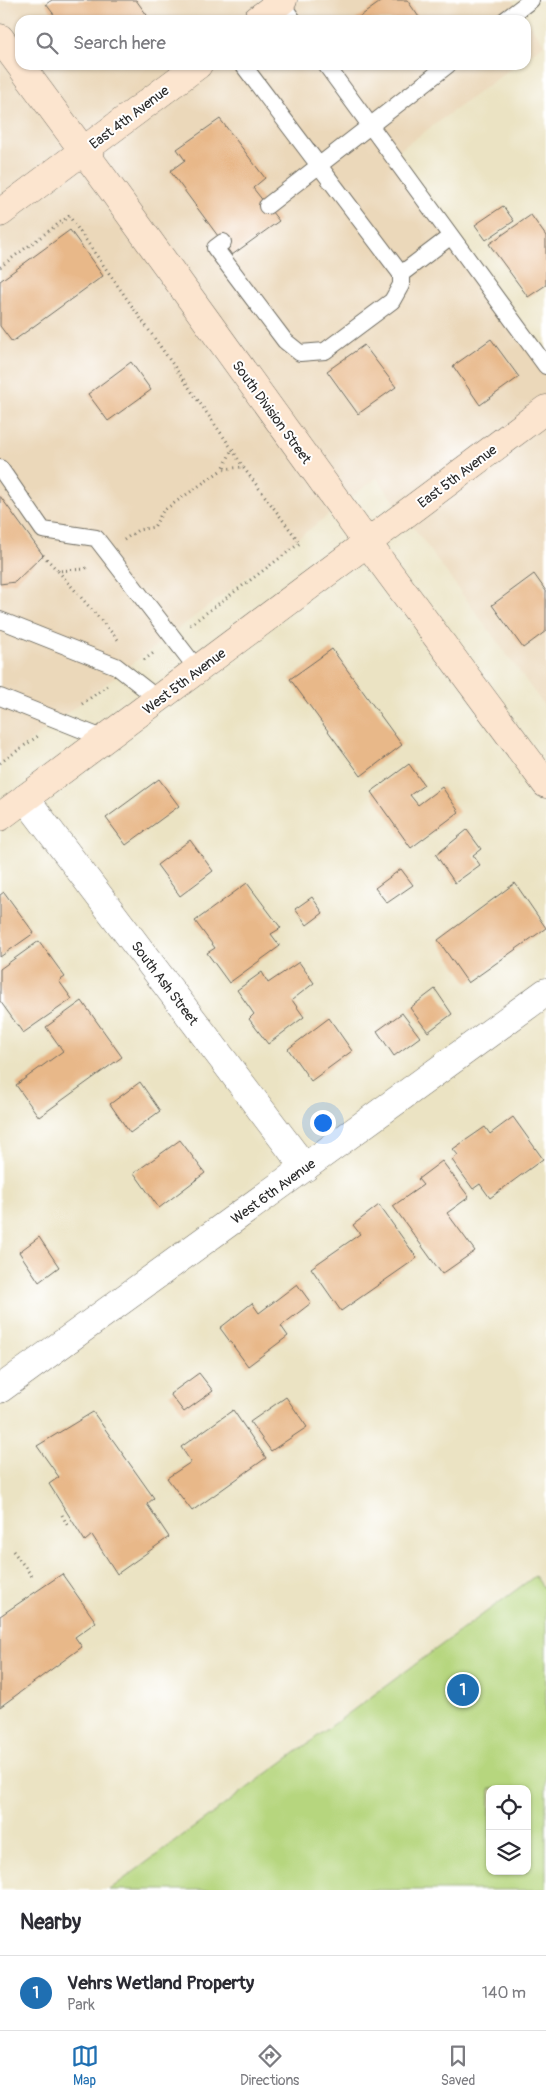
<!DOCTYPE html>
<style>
:root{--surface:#fff;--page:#f2f2f3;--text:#2b2b33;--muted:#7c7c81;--line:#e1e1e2;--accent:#1f6fb2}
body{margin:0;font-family:Pangolin,sans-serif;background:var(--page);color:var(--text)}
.controls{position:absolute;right:15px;bottom:15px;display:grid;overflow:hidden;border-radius:10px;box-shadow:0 1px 4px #0004}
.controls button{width:45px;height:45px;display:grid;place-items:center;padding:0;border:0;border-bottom:1px solid var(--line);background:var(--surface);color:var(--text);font:25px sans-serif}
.you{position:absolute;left:322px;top:1122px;width:18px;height:18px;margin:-12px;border:4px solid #fff;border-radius:50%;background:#1a73e8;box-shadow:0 0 0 8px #1a73e833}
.badge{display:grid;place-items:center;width:32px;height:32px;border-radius:50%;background:var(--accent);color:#fff;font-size:16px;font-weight:700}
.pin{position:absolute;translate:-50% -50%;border:2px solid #fff;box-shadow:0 1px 5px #0006}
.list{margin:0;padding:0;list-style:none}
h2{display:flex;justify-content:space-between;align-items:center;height:65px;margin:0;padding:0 20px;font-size:21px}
h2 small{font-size:16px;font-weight:400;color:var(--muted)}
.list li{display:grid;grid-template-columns:32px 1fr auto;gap:15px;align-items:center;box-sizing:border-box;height:75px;padding:0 20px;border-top:1px solid var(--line)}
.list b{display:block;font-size:19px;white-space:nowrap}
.list p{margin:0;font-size:16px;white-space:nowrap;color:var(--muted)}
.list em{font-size:16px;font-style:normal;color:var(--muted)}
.icon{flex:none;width:28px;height:28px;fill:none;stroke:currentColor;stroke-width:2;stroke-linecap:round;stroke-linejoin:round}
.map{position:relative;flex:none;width:546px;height:1890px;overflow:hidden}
.search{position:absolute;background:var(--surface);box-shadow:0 1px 4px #0004;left:15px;right:15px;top:15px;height:55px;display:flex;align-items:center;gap:12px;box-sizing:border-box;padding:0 18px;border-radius:15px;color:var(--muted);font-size:19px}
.sheet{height:140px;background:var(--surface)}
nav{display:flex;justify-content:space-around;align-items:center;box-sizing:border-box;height:70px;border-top:1px solid var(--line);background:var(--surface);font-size:14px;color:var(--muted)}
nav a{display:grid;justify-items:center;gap:2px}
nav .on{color:var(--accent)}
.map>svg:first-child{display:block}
.built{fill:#ebd8ba}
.green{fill:#b6d67e;stroke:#708054;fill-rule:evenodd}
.building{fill:#e8b889}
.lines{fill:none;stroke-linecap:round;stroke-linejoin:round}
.lane-casing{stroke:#6e6b60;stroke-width:18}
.street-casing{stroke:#6e6b60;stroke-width:29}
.secondary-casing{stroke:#6e6b60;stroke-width:29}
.path{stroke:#6e6b60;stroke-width:3;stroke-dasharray:1 4;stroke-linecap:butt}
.lane{stroke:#fff;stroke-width:16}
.street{stroke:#fff;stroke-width:28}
.secondary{stroke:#fce5cf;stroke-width:28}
.labels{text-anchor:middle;stroke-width:4;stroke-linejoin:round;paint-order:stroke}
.street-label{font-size:14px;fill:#2b2b2b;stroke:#fff}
</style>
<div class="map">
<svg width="546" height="1890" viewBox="0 0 546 1890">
<rect width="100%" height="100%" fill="#fff"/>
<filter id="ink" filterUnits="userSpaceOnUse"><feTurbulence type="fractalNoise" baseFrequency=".02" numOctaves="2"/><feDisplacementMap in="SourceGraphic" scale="10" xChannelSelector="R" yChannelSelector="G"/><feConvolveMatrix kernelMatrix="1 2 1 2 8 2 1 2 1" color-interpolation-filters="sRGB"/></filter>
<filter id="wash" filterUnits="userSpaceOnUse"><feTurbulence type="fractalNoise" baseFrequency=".0096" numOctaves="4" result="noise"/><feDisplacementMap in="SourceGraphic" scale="20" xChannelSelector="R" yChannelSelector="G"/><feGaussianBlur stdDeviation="1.12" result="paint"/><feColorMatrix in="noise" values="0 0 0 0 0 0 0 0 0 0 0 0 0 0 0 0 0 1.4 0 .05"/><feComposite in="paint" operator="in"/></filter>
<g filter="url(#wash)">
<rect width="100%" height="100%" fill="#ebe3c3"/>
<!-- built -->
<path class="built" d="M0,0h512l32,44 -18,14v-38h-506v45h496l-119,87 149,212v344l-169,-230 -377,286z"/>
<!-- green -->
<path class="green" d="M535,1576l11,15v299h-437zM490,1789h37v82h-37z"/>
<g id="blocks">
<!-- building -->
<path class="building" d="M52,0h84l13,18 -3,2h-88l-12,-16z
M383,0h24l14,20h-66z
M220,119l45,59 -12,10 26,33 -47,34 -62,-84 15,-11 -8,-11z
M503,206l11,15 -28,19 -11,-15z
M531,215l15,21v49l-18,12 -39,-53z
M70,230l33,46 -91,66 -12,-16v-45z
M491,339l28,38 -39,28 -27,-39z
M364,345l32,42 -38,27 -31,-43z
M131,362l20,28 -43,31 -20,-27z
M0,496l43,59 -28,27 -15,2z
M534,574l12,17v40l-23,17 -31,-43z
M332,649l70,96 -41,31 -71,-97z
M409,764l15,21 -14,10 8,10 24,-18 17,25 -48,36 -40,-56z
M159,779l20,27 -53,39 -20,-27z
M467,830l14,19 -8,6 7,10 -25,18 -19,-28z
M190,840l23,31 -33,25 -23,-31z
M401,869l12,16 -26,18 -12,-15z
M247,883l34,45 -10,6 9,12 -51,37 -22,-30 8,-5 -20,-27z
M515,883l31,45 -78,55 -30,-43z
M4,892l30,41 -34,24v-62z
M312,897l11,16 -16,12 -12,-16z
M39,941l26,36 -6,4 13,18 -49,34 -23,-32v-32z
M299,962l15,21 -22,17 12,17 -36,27 -19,-25 5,-5 -17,-24 25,-18 6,11z
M435,989l17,25 -24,18 -18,-24z
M82,1001l40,56 -83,60 -23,-32 47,-34 -17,-24z
M402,1013l18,24 -26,19 -17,-25z
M329,1018l23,33 -41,30 -23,-32z
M140,1082l20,29 -30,22 -20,-29z
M513,1117l30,42 -53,39 -10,-14 -7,5 -21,-29 6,-5 -5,-6 32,-22 5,7z
M180,1140l25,33 -46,35 -25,-35z
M442,1161l27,36 -22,16 28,38 -33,23 -49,-68 30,-21 -5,-6z
M379,1205l38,53 -76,53 -30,-43 49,-34 -7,-9z
M39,1237l20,30 -20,15 -20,-30z
M297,1284l14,19 -30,23 7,10 -40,30 -28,-38 32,-25 7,10z
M199,1373l14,18 -29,21 -14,-18z
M286,1397l21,30 -36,24 -21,-29z
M233,1410l33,48 -74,53 -25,-33 24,-16 -10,-15z
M93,1412l61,86 -7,6 22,33 -52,37 -25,-39 -7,6 -36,-57 10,-7 -22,-31z
M62,1574l34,48 -21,15 7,10 -82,60v-91z"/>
</g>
</g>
<g filter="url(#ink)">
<use href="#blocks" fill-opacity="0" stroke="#6e6b60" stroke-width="1"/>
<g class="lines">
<defs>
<path id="lane" d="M279,0l14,20
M505,20l26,-20
M326,65l220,301
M267,206l181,-141
M223,242l-8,6 70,93 15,12 25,-2 67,-50 9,-16v-11l-158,-209
M401,274l50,-38
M0,468l43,62 53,8 102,132
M0,620l116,46 42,33
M0,697l105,42"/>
<path id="street" d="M25,798l280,370
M0,1389l546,-397"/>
<path id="secondary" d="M257,20l26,-20
M0,38l110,149 258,357 178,240
M0,213l198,-148
M0,817l546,-408"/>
</defs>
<!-- lane casing -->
<use href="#lane" class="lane-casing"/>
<!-- street casing -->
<use href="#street" class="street-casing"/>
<!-- secondary casing -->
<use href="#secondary" class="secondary-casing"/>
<!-- path -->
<path class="path" d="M0,267l69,-51 163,233
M124,540l14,-10 16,-3 9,-16 60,-42
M43,555l15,16 27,-2 4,-3
M58,571l62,71
M190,625l110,-82 -57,-76 -20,2 9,-20 11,18
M144,660l11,-8
M82,704l25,-18
M0,763l38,-27
M62,1515l7,13
M13,1551l21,28"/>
<!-- lane -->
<use href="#lane" class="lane"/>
<!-- street -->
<use href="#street" class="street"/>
<!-- secondary -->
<use href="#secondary" class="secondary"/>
</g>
</g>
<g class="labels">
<!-- street labels -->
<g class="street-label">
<text transform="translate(129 117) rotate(-37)" y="5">East 4th Avenue</text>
<text transform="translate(272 412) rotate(54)" y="5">South Division Street</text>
<text transform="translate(457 476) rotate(-37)" y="5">East 5th Avenue</text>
<text transform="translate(184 681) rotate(-37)" y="5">West 5th Avenue</text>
<text transform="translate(165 983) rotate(53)" y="5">South Ash Street</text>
<text transform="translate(273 1191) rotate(-36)" y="5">West 6th Avenue</text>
</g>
</g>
</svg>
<div class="controls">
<button><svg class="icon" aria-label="locate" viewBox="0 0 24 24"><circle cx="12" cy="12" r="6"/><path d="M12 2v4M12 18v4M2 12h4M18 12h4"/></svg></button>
<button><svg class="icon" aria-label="layers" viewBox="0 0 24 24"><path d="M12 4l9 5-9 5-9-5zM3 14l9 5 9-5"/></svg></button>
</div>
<div class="you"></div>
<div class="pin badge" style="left:463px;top:1690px">1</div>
<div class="search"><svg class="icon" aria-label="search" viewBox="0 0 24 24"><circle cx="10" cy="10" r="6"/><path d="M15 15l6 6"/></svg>Search here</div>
</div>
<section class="sheet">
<h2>Nearby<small></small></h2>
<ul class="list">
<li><span class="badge">1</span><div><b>Vehrs Wetland Property</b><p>Park</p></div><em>140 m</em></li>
</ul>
</section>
<nav>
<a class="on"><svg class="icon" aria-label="map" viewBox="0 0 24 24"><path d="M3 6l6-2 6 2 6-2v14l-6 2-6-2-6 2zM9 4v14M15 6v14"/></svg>Map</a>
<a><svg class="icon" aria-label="directions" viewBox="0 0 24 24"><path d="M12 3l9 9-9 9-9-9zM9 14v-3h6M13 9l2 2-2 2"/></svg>Directions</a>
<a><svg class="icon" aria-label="saved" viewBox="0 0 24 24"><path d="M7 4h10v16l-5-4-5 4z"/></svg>Saved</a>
</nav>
